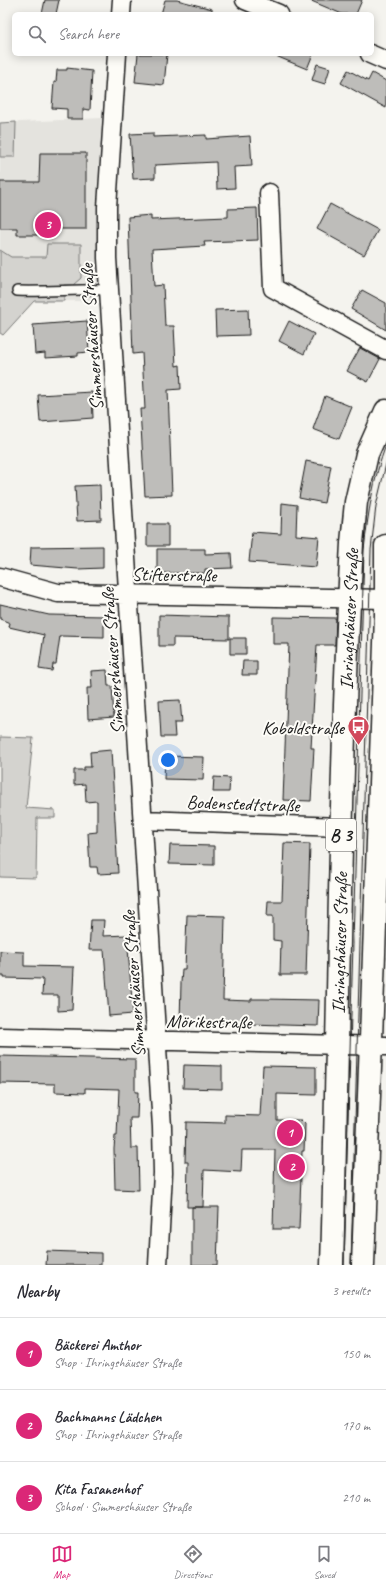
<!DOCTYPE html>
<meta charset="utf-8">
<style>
:root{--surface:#fff;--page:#f2f2f3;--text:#2b2b33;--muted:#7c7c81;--line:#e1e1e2;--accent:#db2777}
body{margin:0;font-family:Caveat,sans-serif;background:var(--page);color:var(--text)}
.you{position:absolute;left:168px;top:760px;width:14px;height:14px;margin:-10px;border:3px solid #fff;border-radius:50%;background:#1a73e8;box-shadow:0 0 0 6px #1a73e833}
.badge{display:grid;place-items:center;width:26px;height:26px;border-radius:50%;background:var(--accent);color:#fff;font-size:13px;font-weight:700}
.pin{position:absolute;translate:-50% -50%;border:2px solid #fff;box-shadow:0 1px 4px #0006}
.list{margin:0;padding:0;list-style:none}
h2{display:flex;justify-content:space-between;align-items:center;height:52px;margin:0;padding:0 16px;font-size:17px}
h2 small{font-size:13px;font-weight:400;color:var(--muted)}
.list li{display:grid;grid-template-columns:26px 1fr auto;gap:12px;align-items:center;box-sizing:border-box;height:72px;padding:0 16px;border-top:1px solid var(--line)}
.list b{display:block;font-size:15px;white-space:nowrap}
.list p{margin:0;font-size:13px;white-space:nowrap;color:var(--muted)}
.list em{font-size:13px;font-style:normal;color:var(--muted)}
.icon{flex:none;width:22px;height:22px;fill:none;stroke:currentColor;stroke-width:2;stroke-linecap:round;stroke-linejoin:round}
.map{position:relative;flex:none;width:386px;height:1265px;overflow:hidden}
.search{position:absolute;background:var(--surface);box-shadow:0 2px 10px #0003;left:12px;right:12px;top:12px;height:44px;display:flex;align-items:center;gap:10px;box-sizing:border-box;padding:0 14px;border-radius:6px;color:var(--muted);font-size:15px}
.sheet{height:268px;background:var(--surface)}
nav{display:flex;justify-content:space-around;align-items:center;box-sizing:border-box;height:56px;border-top:1px solid var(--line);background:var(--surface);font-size:11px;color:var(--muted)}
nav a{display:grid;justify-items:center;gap:2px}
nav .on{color:var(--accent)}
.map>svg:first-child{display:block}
.built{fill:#e4e3de}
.green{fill:#d4d3cf;stroke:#787876}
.building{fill:#bebdba;stroke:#1c1c1c}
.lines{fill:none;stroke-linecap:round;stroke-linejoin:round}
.service-casing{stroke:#1c1c1c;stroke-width:12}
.minor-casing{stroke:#1c1c1c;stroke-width:21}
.primary-casing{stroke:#1c1c1c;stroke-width:25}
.service{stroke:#fdfcf7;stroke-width:9}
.minor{stroke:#fdfcf7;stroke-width:18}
.primary{stroke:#fdfcf7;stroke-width:22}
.tram{stroke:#1c1c1c;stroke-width:1}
.labels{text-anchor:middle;stroke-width:4;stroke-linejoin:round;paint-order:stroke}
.shield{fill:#fdfcf7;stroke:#605f5e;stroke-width:1}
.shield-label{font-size:18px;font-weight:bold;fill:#1c1c1c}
.street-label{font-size:19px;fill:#1c1c1c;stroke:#fdfcf7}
.poi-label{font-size:19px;fill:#1c1c1c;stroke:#fdfcf7;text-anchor:end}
</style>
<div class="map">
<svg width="386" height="1265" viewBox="0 0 386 1265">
<rect width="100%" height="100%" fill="#f4f3ee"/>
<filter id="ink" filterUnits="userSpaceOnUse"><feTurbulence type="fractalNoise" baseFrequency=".025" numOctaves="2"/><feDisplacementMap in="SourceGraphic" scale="8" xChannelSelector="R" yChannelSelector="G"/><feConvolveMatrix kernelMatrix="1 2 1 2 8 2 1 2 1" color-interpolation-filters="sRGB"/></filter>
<g filter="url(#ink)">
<!-- built -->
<path class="built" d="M102,118l-6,88 1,95h-63l-31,34 -3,-2v-210z"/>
<!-- green -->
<path class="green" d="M16,122l-1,35h-15v-34z
M47,244h34v34l-8,7h-9v16h-30l-31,34 -3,-2v-83l11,7h35z
M0,737l33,1 -7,70 29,2v8h-18l-1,60 -36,-1z"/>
<!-- building -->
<path class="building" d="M45,0h14l-3,14h-14z
M165,0h12l35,9v5h-51z
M309,0h53l-6,14h-14z
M138,54h29l-3,31 -29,-3z
M271,54h42l-6,15z
M317,64l13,4 -5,16 -13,-4z
M67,68l25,3 -2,39 -7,-1v10h-16v-10l-15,-1 2,-26h2l1,-12h10z
M348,70l20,11 4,-8 14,8v27l-45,-25z
M153,133v4l53,-2v4l44,-3 2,30 -18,1 1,21 -18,1 -1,-27 -61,3v13l-22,1 -3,-45z
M40,153h46v76h-47v6h-22v-7h-17v-46h39z
M330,204l48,26 -14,25 -47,-26z
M257,208l1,32 -54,2 1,4 -53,3 2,37 9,-1 2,41h9l2,40 4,-1 1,24 -13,1 4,105 -27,1 -5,-87h5l-3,-56 -9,1 -5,-137 23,-2v5l77,-3v-8z
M362,290l24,13v27l-35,-21z
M248,309l1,26 -33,1 -1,-26z
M87,321l2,31 -11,1v3l-33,2v-5l-10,1 -2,-29z
M289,321l25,13 -10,20 -25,-13z
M360,348l20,11 -12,23 -21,-11z
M92,392l1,26 -53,4 -2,-27z
M325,396l27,11 -13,32 -26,-10z
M306,461l25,5 -7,37 -25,-5z
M100,485l1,35 -24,1 -2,-35z
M282,503l15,2 -1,30 23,2 -3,30 -67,-5 3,-30 29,2z
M147,524h21v22h-21z
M103,546v22l-25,1 -48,-4 1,-18z
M157,549h48v5l26,-1 1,15 -27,1v4h-48z
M0,604l49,11 55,1v21l-44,-1 -4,28h-3l-1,7 -13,-2 5,-34 -35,-8 1,-4 -10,-4z
M159,615l70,2v22l-56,-1v8h-14z
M273,617l63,1 -1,27h-18l-6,103h3l-3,53 -28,-1 6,-156h-16z
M230,638h16v16h-16z
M243,661h14v14h-15z
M107,670l1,16h4l2,31 -26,2 -1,-31h5l-1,-17z
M180,700l2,23h-8l1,14h-14l-2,-36z
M111,750l7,123 -20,1 -1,-7h-7l-2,-34 9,-1v-31l-11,1 -1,-18 -11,1v-15h10v-3h7l-1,-15z
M165,756l39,1 -1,23 -39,-1z
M214,777l16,1 -1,14h-16z
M284,843l26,1 -4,131h-26l1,-34 -8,-1v-24h-6l1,-15h14z
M170,845l44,1v19l-45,-1z
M187,915l38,1 -2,84 28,1v-2h13l55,1 -1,26 -138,-4 1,-39 1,-14h3z
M91,920h13l-1,16 24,-1 6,79 -24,2 -5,-66h-15z
M0,951l24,1v14l50,1 -2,43 -14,1v-16h-16l1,-16 -39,-1v-2h-4z
M0,1056l135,3v33h3l-1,26h-7l1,30h7l1,42 -24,-1 -1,-40 1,-13h2l2,-47 -34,-1v5l-30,-1v-8l-55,-1z
M184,1065l38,1v23l-39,-1z
M263,1066l53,1v28l-39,-1v26h24l4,4 -1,27h-2l-3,78h-26l2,-79h-33l-1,22 -37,-2 -1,37h-16l1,-45h-3l1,-40 39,1v-8l35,1z
M192,1207h27l-2,58h-25z
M47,1251l54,2v12h-55z"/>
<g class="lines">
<defs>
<path id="service" d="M17,291c31,1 61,-2 92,-1"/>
<path id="minor" d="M245,0l34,14
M121,14l1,-14
M117,54l-10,153v51l55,869 1,46 -5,92
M370,54l16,7
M269,193l4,95 113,62
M0,577l58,16 328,6
M143,820l198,7
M0,1037l386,9"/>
<g id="primary">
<path id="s1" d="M332,1265c7,-241 7,-481 20,-722l4,-41 11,-48 19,-43"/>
<path d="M363,1265l23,-650v-69"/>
</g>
</defs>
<!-- service casing -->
<use href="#service" class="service-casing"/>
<!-- minor casing -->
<use href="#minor" class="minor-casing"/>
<!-- primary casing -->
<use href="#primary" class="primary-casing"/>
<!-- service -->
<use href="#service" class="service"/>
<!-- minor -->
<use href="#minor" class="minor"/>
<!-- primary -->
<use href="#primary" class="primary"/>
<!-- tram -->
<path class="tram" d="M344,1265l20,-715c4,-36 9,-71 22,-105
M351,1265l20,-715 5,-44 10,-42"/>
</g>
</g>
<!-- icons -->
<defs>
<symbol id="bus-pin" viewBox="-11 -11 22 30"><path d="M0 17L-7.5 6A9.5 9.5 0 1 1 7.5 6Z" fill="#d1495b" stroke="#fdfcf7"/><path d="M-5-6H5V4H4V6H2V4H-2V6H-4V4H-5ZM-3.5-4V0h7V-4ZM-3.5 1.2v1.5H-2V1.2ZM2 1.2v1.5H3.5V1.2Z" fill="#fff"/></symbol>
</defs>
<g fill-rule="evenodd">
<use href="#bus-pin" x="346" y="714" width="25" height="34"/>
</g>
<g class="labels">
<!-- shield labels -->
<rect class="shield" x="326" y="819" width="30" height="32" rx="3"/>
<g class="shield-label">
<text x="341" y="841">B 3</text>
</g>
<!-- street labels -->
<g class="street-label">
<text transform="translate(91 337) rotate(-94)" y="7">Simmershäuser Straße</text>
<text transform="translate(174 574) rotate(1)" y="7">Stifterstraße</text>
<text dy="7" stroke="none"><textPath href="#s1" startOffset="646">Ihringshäuser Straße</textPath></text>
<text transform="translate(112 661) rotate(-94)" y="7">Simmershäuser Straße</text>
<text transform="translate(243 803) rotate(2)" y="7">Bodenstedtstraße</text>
<text dy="7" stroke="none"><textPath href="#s1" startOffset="322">Ihringshäuser Straße</textPath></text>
<text transform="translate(133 984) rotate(-94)" y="7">Simmershäuser Straße</text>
<text transform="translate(209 1021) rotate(1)" y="7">Mörikestraße</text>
</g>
<!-- poi labels -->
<g class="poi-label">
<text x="344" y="734">Koboldstraße</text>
</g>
</g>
</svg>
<div class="you"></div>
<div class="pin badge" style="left:290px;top:1133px">1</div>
<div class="pin badge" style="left:292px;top:1167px">2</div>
<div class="pin badge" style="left:48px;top:225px">3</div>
<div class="search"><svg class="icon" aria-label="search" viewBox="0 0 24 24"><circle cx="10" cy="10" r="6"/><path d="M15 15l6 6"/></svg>Search here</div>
</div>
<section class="sheet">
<h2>Nearby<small>3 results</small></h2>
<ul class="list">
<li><span class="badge">1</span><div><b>Bäckerei Amthor</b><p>Shop · Ihringshäuser Straße</p></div><em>150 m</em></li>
<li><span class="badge">2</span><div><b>Bachmanns Lädchen</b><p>Shop · Ihringshäuser Straße</p></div><em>170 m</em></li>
<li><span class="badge">3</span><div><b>Kita Fasanenhof</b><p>School · Simmershäuser Straße</p></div><em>210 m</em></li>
</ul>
</section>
<nav>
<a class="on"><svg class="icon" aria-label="map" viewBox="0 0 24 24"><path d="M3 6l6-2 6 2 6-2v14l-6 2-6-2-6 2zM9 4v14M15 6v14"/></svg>Map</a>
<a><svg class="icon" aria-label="directions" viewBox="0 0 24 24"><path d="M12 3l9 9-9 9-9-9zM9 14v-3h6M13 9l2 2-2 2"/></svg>Directions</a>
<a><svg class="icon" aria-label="saved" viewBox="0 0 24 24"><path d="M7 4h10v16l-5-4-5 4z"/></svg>Saved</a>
</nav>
